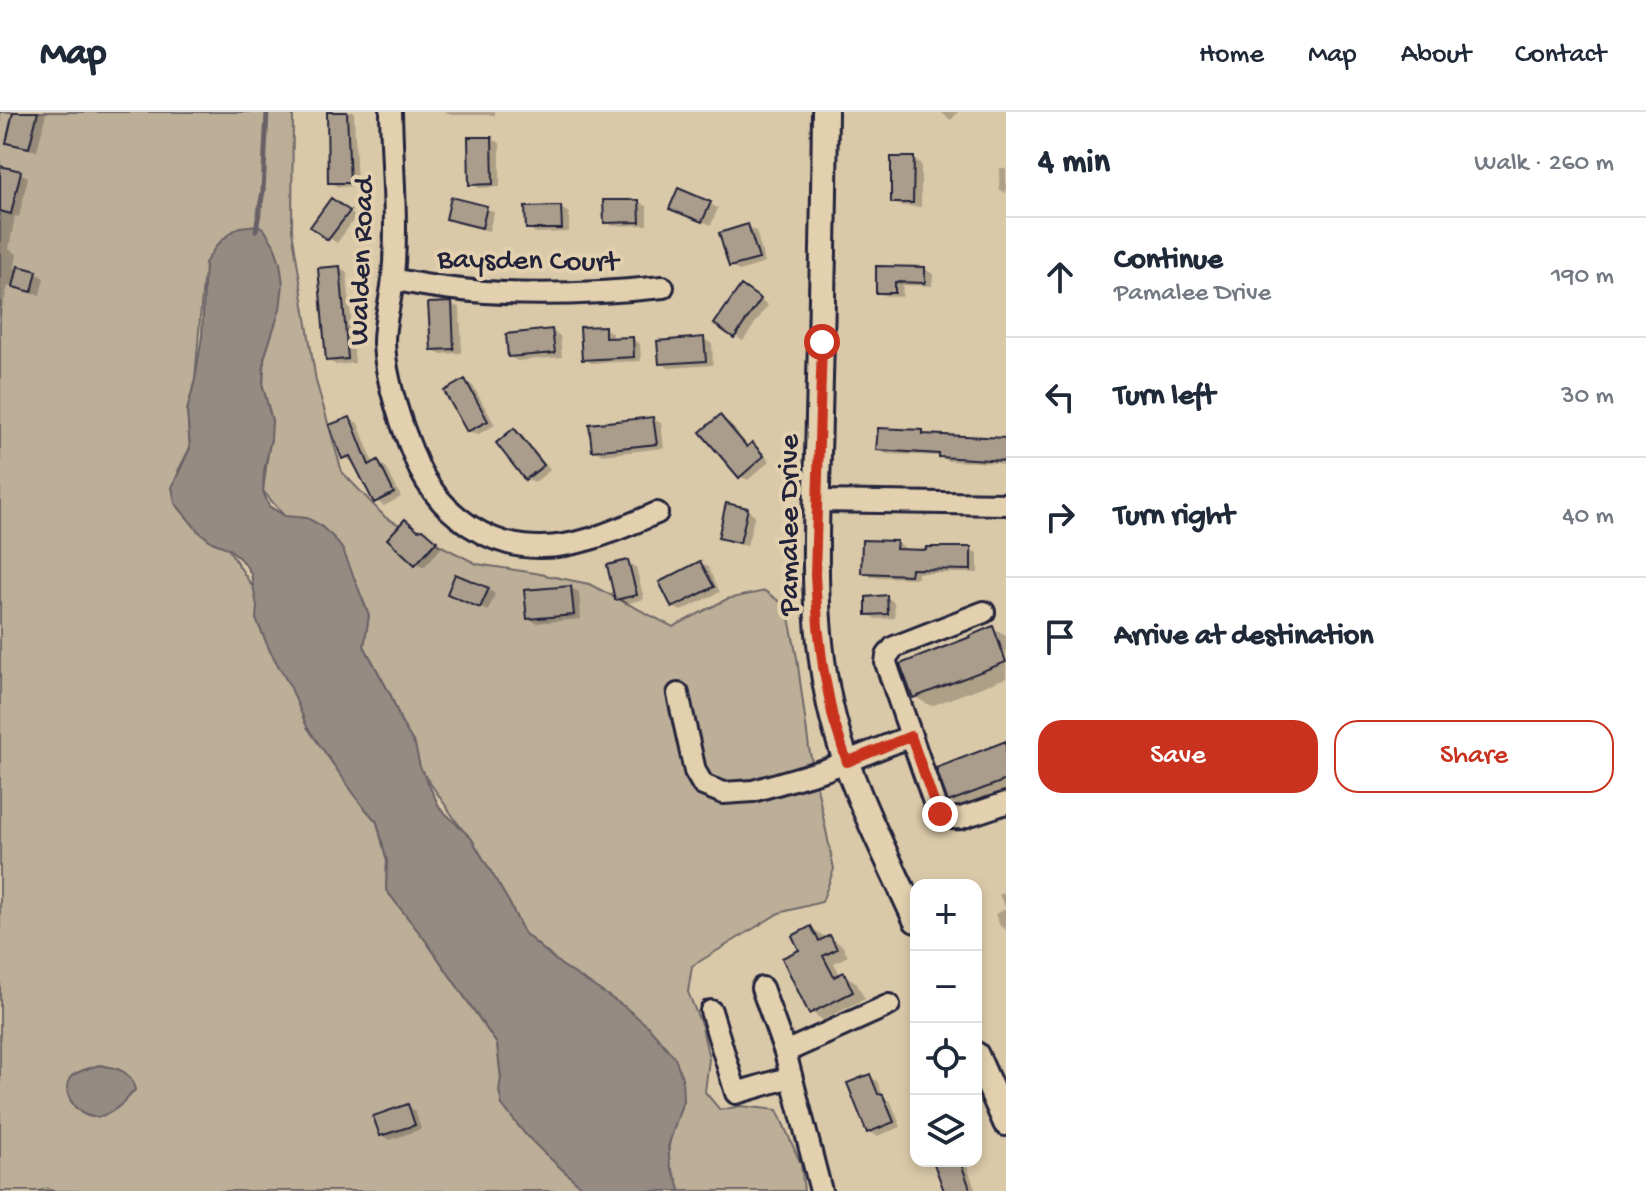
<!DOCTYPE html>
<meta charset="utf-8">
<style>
:root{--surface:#fff;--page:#f2f2f3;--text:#1f2937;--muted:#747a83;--line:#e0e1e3;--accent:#c8321e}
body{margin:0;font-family:"Gochi Hand",sans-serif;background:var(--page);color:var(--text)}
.controls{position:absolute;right:24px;bottom:24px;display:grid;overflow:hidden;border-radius:16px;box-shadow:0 4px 12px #0003}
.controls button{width:72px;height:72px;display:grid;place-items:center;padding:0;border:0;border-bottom:2px solid var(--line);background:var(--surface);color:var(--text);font:40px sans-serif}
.stop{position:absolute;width:24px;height:24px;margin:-18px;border:6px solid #c8321e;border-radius:50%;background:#fff}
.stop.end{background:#c8321e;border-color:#fff;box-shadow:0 2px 8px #0008}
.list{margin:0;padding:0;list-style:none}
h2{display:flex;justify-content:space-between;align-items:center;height:104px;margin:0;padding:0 32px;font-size:34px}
h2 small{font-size:26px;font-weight:400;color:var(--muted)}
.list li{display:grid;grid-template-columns:52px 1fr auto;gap:24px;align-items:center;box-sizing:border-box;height:120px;padding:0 32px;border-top:2px solid var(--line)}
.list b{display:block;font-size:30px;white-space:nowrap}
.list p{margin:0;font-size:26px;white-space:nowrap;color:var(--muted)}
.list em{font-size:26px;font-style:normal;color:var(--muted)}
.actions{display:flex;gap:16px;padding:24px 32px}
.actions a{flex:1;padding:18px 0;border:2px solid var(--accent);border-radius:24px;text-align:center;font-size:28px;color:var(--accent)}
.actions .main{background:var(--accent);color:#fff}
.icon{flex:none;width:44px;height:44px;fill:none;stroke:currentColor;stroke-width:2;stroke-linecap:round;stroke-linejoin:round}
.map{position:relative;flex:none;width:1006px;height:1079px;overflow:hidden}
header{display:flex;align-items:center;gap:48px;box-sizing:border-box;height:112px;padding:0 40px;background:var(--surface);border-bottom:2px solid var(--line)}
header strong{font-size:38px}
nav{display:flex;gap:44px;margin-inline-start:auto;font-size:28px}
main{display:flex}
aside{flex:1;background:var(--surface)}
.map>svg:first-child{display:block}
.green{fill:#bcae97;stroke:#6f6869;stroke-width:2}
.water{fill:#968b82;stroke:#686166;stroke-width:2}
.shadow{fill:#0003}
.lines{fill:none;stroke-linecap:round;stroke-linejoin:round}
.stream{stroke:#686166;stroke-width:5}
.building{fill:#aa9d8c;stroke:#22223b;stroke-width:2}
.minor-casing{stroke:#22223b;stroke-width:26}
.major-casing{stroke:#22223b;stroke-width:30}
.minor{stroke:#e2d0ae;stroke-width:20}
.major{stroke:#e2d0ae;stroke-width:24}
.route{stroke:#c8321e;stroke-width:10}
.labels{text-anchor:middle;stroke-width:8;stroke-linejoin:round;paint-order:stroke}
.street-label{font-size:30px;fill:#22223b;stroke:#e2d0ae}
</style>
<header>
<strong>Map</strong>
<nav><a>Home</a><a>Map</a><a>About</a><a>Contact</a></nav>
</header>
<main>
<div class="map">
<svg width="1006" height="1079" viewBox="0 0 1006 1079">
<rect width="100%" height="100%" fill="#dac9a9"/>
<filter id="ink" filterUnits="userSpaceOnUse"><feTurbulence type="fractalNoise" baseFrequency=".0125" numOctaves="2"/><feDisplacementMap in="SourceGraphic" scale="16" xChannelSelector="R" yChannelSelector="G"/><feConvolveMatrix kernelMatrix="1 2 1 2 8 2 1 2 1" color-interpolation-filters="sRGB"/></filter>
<g filter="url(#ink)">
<!-- green -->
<path class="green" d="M0,0h293l-1,118 24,151 26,91 44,46 91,46 58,9 54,11 84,43 54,-28 38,-8 22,16 10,51 12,90 25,121 -12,33 -43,11 -87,53 -4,26 14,35 7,32 -4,33 15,18 21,-4 36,4 24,54 3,27h-124c-2,-9 -7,-16 -10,-25 -6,-22 6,-45 13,-65l-123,-137 -36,-31 -34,-63 -71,-103 -28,-71 -27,-50 5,-31 -106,-124 9,-70 -9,-34 1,-28 -61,-77 -8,98 -8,31 3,37 -12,23 76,118 107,215 16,18 10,39 -1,29 40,51 71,103 4,34 65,93 18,16 2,4h-586z"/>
<!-- water -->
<path class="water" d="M258,113l6,4 10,16 6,18 3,21 -3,25 -16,50 -1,28 9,34 -1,18 -7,32 -1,20 6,15 16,10 22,2 13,7 14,13 9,12 26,65 -5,31 27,50 10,26 14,23 5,22 20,41 31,30 38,64 15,31 36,31 65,43 24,20 26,31 7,19 1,24 -15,46 2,18 8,17 2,9h-94l-44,-40 -17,-17 -23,-29 -3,-14 2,-13 -4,-34 -71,-103 -40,-51 1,-29 -10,-39 -16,-18 -54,-77 -16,-39 -21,-37 -14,-32 1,-13 -6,-32 -6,-10 -15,-15 -18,-7 -14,-11 -23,-28 -3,-16 18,-39 -3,-37 8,-31 7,-44 3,-73 12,-18 13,-12 10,-6z
M99,953c17,3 33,5 36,25 -10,12 -26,28 -42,27 -17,-2 -32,-24 -23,-39 5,-7 21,-10 29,-13z"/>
<!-- shadow -->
<path class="shadow" d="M15,0h26l5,2 -9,37 -21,-5 -8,-4z
M328,0h26l3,74 -19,1 -8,-5z
M445,0h50v3h-44z
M940,0h18l-7,8z
M492,27l8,4v44l-21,1 -8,-5z
M913,47l8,5v43l-20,-1 -8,-4z
M0,56l20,5 8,4 -9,40 -4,-1 -6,33 8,5 -2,14 21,5 8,5 -4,17 -32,-9 -8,31z
M1000,56h6v25l-7,-4z
M639,90l8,4v19l-34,1 -7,-4z
M710,92l8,4 -7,17 -32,-13z
M340,93l16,12 -19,26 -24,-16z
M486,96l8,4 -5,19 -32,-8 -8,-5z
M561,96l8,5v19l-33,1 -8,-5z
M748,114l8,5 9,32 -26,8 -8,-5z
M340,156l7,5 8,90 -19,2 -8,-5z
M878,156l47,1 8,5 -1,12 -29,-1 -1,12 -16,-1 -8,-4z
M750,180l18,13 -25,36 -26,-17z
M452,192l8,4 2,45 -22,1 -7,-5z
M604,216l8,5v7l20,-1 8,5 1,17 -50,2 -7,-5z
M552,219l8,5 2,21 -45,4 -8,-5z
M704,227l8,5 1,21 -44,3 -8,-5z
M465,269l8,5 22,39 -18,10 -8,-4z
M720,306l8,4 21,25 3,-3 8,5 10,12 -22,19 -8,-4z
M350,307l8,4 16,42 4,-2 8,4 15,30 -17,9 -8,-5 -21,-41 -3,2 -8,-5z
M653,307l8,4 3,25 -62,7 -8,-5z
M515,318l7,5 28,35 -16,13 -8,-5z
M923,320l7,5 76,3v28l-8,-5 -50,-2 -7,-5 -55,-2 -8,-5z
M747,398l8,5 -8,31 -19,-4 -8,-5z
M423,419l20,15 -19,21 -8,-4 4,-31z
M896,431l8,4v5l67,-3 7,5v19h-60v5l-47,-1 -8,-5z
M628,450l8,5 8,32 -19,5 -8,-5z
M700,451l8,4 12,25 -39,19 -8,-4z
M571,476l8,4 2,27 -45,4 -7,-5z
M488,477l7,5 -7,17 -31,-13z
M886,485l8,5 1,16 -19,1 -8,-5z
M993,517l13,7v42l-75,28 -16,-9z
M1006,631v52l-39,16 -17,-10 -12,-32z
M1006,779v18l-7,-14z
M1006,797v21l-6,-4 -5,-12z
M811,817l13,7 2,4 4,-2 12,7 6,11 -14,7 7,13 3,-1 12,7 9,17 -42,21 -12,-8 -10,-61z
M869,964l8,5 7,17 7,4 10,25 -24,9 -8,-4z
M408,994l7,5 6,18 -31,11 -8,-5z
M935,1049h30l11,30h-30z
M48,1075l7,4h-20z"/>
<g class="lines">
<!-- stream -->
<path class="stream" d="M256,118l7,-39 4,-79"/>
</g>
<!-- building -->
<path class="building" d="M13,0h25l-9,36 -23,-5z
M327,0h20l3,71h-22z
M468,25h24l1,47 -24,1z
M891,45h23l-1,46h-22z
M0,54l21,5 -10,43 -11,-3z
M678,76l33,14 -9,20 -33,-13z
M451,85l36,9 -5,22 -36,-9z
M331,86l19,13 -22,29 -18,-13z
M603,88h36l1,22 -36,1z
M561,94l1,23h-36l-1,-22z
M748,112l11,35 -30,8 -10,-34z
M18,154l19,5 -5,21 -19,-5z
M340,154l8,93 -22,2 -8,-93z
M876,154l49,1v16l-30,-1v11h-19z
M741,173l20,14 -27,39 -20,-14z
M452,190l2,47 -23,1 -3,-47z
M605,214v12l28,-1 1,20 -52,3 -2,-33z
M552,217l3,24 -47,4 -2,-23z
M704,225l2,24 -47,3 -2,-23z
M465,267l23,42 -21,11 -23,-41z
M720,303l27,32 5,-5 12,14 -25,22 -39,-46z
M350,305l19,48 9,-5 16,33 -20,10 -24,-47 -8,3 -13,-34z
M653,305l4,27 -65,7 -3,-27z
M514,316l30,37 -19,15 -29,-37z
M878,316l45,2v4l83,4v23l-67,-4v-3l-63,-4z
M726,391l22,5 -8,35 -22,-5z
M405,407l13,11 5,-1 14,12 -22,24 -28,-26z
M862,428l35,1 -1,8 30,1v-3h45v23l-60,-1 -1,6 -49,-2z
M628,448l9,35 -22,5 -8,-35z
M700,449l14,26 -42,21 -13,-26z
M455,462l34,14 -9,20 -33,-14z
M571,474l3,29 -47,4 -3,-29z
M887,483l1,19 -22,1v-18z
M993,514l13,36 -93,36 -13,-34 70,-27 -1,-1z
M1006,629v39l-58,22 -12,-34z
M811,814l8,15 11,-6 7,14 -14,7 11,21 10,-5 9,20 -44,22 -27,-56 17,-8 -7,-14z
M870,962l8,20 5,1 11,27 -27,11 -20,-50z
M408,992l7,21 -35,11 -7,-20z
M933,1049h27l11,30h-27z"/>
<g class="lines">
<defs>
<path id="minor" d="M391,0c1,53 7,111 2,164 -1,22 -9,43 -9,66 1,30 10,60 20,88 5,13 10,27 16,40 23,45 69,78 121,77 41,0 79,-19 116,-34
M393,167c84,19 184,17 270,8
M817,389l189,3
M984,500l-90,35 -7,9 -1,7 50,145c6,9 15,11 25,10l45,-15
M678,582l17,77 8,14 20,8 30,-2 72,-21 86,-34
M762,876l23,64 36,139
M711,899l25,82 55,-16
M785,940l104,-47"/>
<path id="major" d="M825,0c-1,101 -3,203 -6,304 -2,101 -11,203 14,302 18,71 53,136 83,202
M976,943l30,68"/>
</defs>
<!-- minor casing -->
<use href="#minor" class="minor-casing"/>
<!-- major casing -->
<use href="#major" class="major-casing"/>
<!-- minor -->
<use href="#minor" class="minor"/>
<!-- major -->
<use href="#major" class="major"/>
</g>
</g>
<g class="lines" filter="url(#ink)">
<!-- route -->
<path class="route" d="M822,230l-7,233 3,51 5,41 10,51 14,44 64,-26 25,72 4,6"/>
</g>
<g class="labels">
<!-- street labels -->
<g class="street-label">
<text transform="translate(528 146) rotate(1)" y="10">Baysden Court</text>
<text transform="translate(359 149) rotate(-88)" y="10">Walden Road</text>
<text transform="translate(787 413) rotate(-90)" y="10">Pamalee Drive</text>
</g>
</g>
</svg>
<div class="controls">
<button>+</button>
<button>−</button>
<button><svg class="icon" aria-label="locate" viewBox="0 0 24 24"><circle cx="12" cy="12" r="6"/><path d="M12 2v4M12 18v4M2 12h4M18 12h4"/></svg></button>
<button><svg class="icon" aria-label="layers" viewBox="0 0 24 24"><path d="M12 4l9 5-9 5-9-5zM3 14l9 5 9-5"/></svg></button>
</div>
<div class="stop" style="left:822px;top:230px"></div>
<div class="stop end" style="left:940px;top:702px"></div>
</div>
<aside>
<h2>4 min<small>Walk · 260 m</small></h2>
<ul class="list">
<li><svg class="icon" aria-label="ahead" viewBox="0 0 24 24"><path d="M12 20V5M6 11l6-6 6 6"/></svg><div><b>Continue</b><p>Pamalee Drive</p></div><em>190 m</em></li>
<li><svg class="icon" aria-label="left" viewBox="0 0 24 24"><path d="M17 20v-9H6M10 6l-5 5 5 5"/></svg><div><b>Turn left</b></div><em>30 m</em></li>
<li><svg class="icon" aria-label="right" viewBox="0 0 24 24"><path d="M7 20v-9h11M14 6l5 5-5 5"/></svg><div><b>Turn right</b></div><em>40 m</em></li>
<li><svg class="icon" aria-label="arrive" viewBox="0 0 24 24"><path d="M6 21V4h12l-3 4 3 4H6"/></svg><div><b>Arrive at destination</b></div></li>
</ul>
<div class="actions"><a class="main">Save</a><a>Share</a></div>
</aside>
</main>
